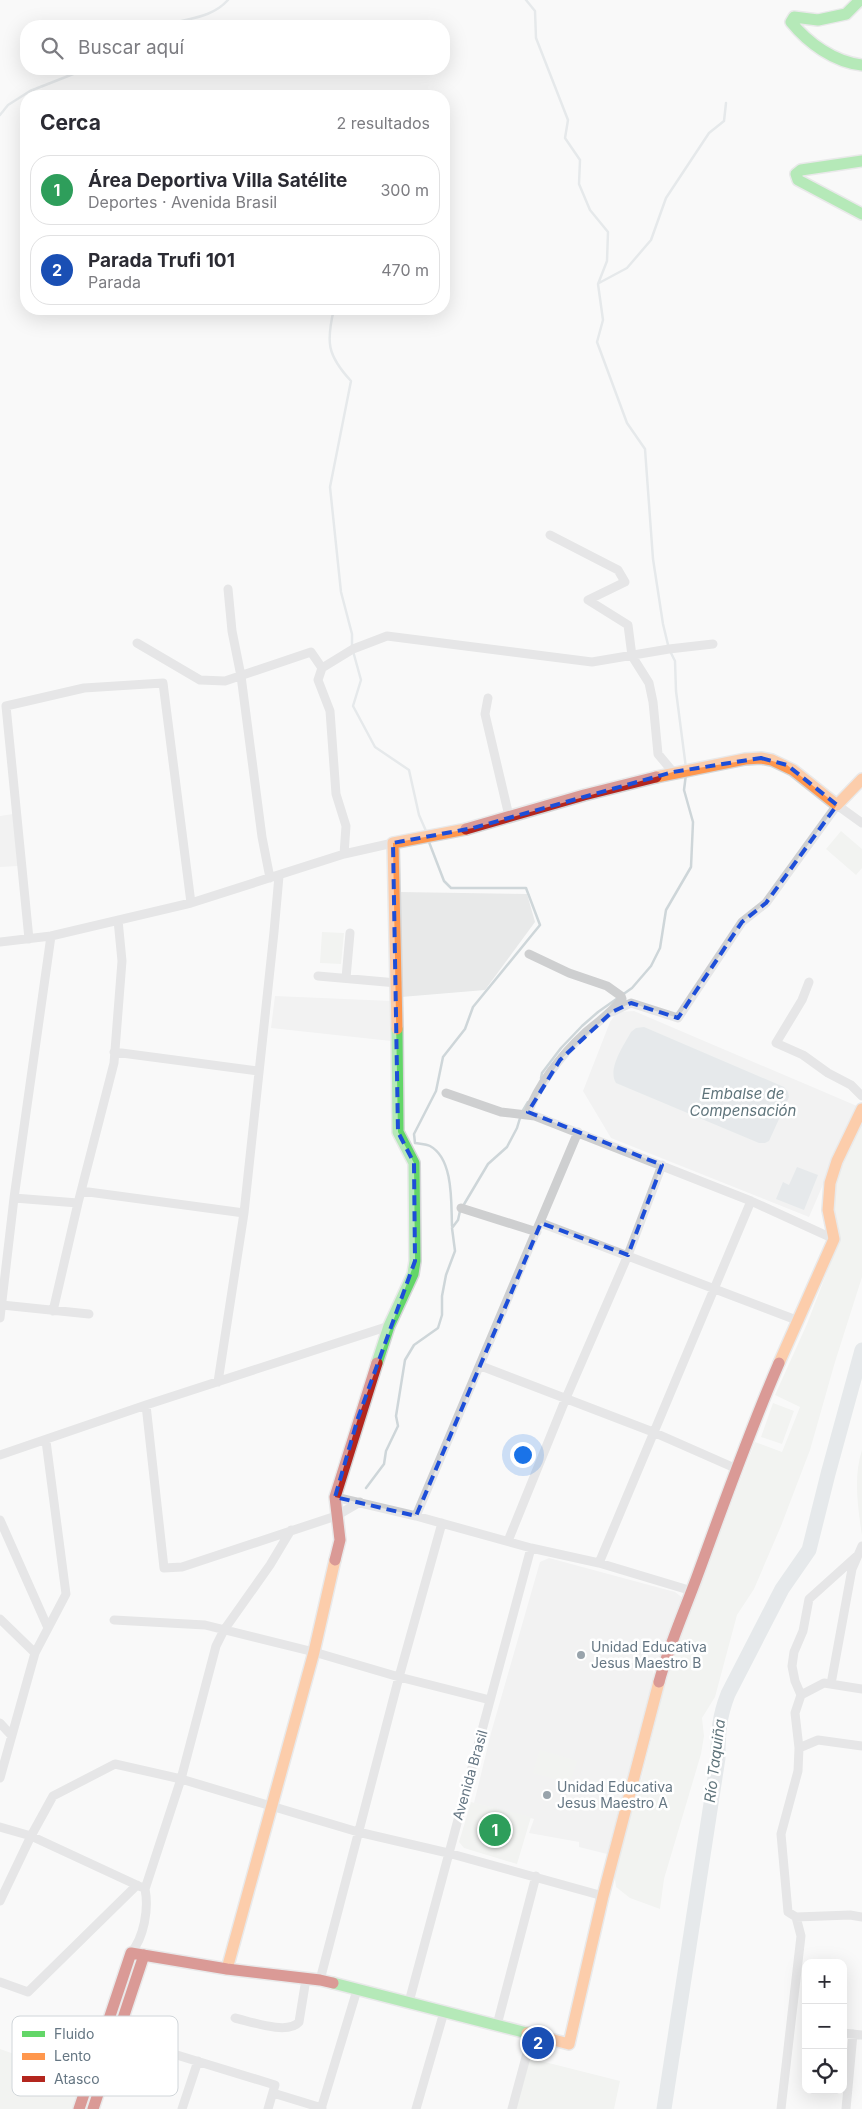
<!DOCTYPE html>
<html lang="es">
<meta charset="utf-8">
<style>
:root{--surface:#fff;--page:#f2f2f3;--text:#2b2b33;--muted:#7c7c81;--line:#e1e1e2;--accent:#5c6169}
body{margin:0;font-family:Inter,sans-serif;background:var(--page);color:var(--text)}
.controls{position:absolute;right:15px;bottom:15px;display:grid;overflow:hidden;border-radius:10px;box-shadow:0 5px 20px #0002}
.controls button{width:45px;height:45px;display:grid;place-items:center;padding:0;border:0;border-bottom:1px solid var(--line);background:var(--surface);color:var(--text);font:25px sans-serif}
.you{position:absolute;left:522px;top:1454px;width:18px;height:18px;margin:-12px;border:4px solid #fff;border-radius:50%;background:#1a73e8;box-shadow:0 0 0 8px #1a73e833}
.badge{display:grid;place-items:center;width:32px;height:32px;border-radius:50%;background:var(--accent);color:#fff;font-size:16px;font-weight:700}
.pin{position:absolute;translate:-50% -50%;border:2px solid #fff;box-shadow:0 1px 5px #0006}
.list{margin:0;padding:0;list-style:none}
h2{display:flex;justify-content:space-between;align-items:center;height:65px;margin:0;padding:0 20px;font-size:21px}
h2 small{font-size:16px;font-weight:400;color:var(--muted)}
.list li{display:grid;grid-template-columns:32px 1fr auto;gap:15px;align-items:center;box-sizing:border-box;height:70px;margin:0 10px 10px;padding:0 10px;border:1px solid var(--line);border-radius:20px}
.list b{display:block;font-size:19px;white-space:nowrap}
.list p{margin:0;font-size:16px;white-space:nowrap;color:var(--muted)}
.list em{font-size:16px;font-style:normal;color:var(--muted)}
.icon{flex:none;width:28px;height:28px;fill:none;stroke:currentColor;stroke-width:2;stroke-linecap:round;stroke-linejoin:round}
.map{position:relative;flex:none;width:862px;height:2109px;overflow:hidden}
.search{position:absolute;background:var(--surface);box-shadow:0 5px 20px #0002;left:20px;top:20px;width:430px;height:55px;display:flex;align-items:center;gap:12px;box-sizing:border-box;padding:0 18px;border-radius:20px;color:var(--muted);font-size:19px}
.panel{position:absolute;background:var(--surface);box-shadow:0 5px 20px #0002;left:20px;top:90px;width:430px;height:225px;border-radius:20px}
.map>svg:first-child{display:block}
.built{fill:#e8e9e9}
.green{fill:#e8ebe6}
.water{fill:#ced6d9}
.lines{fill:none;stroke-linecap:round;stroke-linejoin:round}
.stream{stroke:#ced6d9;stroke-width:2.5}
.river{stroke:#ced6d9;stroke-width:15}
.fast-casing{stroke:#d5d6d7;stroke-width:14}
.slow-casing{stroke:#d5d6d7;stroke-width:14}
.jam-casing{stroke:#d5d6d7;stroke-width:14}
.street{stroke:#cecfd0;stroke-width:9}
.fast{stroke:#63d668;stroke-width:11}
.slow{stroke:#ff974d;stroke-width:11}
.jam{stroke:#b3261e;stroke-width:11}
.marked{fill:none;stroke:#1d4ed8;stroke-width:4;stroke-dasharray:10 6;stroke-linejoin:round}
.poi-dot{fill:#99a4ac;stroke:#fff;stroke-width:2}
.labels{text-anchor:middle;stroke-width:5;stroke-linejoin:round;paint-order:stroke}
.poi-label{font-size:14px;fill:#657683;stroke:#fff;text-anchor:start}
.street-label{font-size:14px;fill:#657683;stroke:#fff}
.water-label{font-size:15px;font-style:italic;fill:#60757c;stroke:#fff}
.key{fill:#fff;stroke:#d1d6da;stroke-width:1}
.key-label{font-size:14px;fill:#657683}
</style>
<div class="map">
<svg width="862" height="2109" viewBox="0 0 862 2109">
<rect width="100%" height="100%" fill="#f9f9f9"/>
<!-- built -->
<path class="built" d="M13,814l5,52 -18,1v-51z
M400,892l127,2 8,28 -50,68 -84,7z
M275,996l117,5 -1,40 -120,-13z
M634,1011l223,95 -48,111 -198,-79 -28,-47 27,-69 7,-10z
M549,1558l126,34 8,6 -24,68 -33,-9v4l27,9 1,5 -47,179 -28,-7v-5l-50,-9 5,-14 -60,-16 17,-70 49,-171z"/>
<!-- green -->
<path class="green" d="M841,831l21,18v19l-6,7 -30,-26z
M322,932l22,1 -3,31 -21,-1z
M862,1122v155l-27,85 -25,88 -29,76 -27,63 -17,26 -22,82 -13,21 2,18 -3,18 -37,125 -4,30 -30,-11 -14,-11 -2,-16 24,-79 37,-148 48,-119 32,-83 27,10 18,-45 -25,-12 32,-71 30,-78 -4,-43 5,-31z
M773,1403l21,8 -12,33 -21,-7z
M862,1450v86c-4,-28 -9,-59 0,-86z
M540,1750l37,11 -7,22 -37,-10z
M471,1802l60,15 -14,47 -53,-16 -5,-6z
M0,2049l85,30 -10,30h-75z
M529,2058l91,23 -6,28h-98z"/>
<!-- water -->
<path class="water" d="M644,1027l140,60 4,5 1,5 -20,44 -4,2h-6l-143,-60c-9,-14 8,-38 15,-51l5,-4z
M797,1167l21,8 -14,35 -28,-11 7,-17 6,3z"/>
<g class="lines">
<!-- stream -->
<path class="stream" d="M526,0l9,11 1,27 32,82 -3,18 15,22 -1,24 11,26 18,22 -1,29 -9,23 5,36 -6,22 30,81 18,26 8,110 10,65 6,25 6,12 1,30 10,77
M164,26c22,-8 47,-7 64,-26
M0,115l8,-10 22,-14 56,-22
M599,283l28,-15 24,-28 15,-42 43,-65 15,-12 2,-18
M334,309c-8,33 -7,46 17,72l-21,106 11,105 11,42v12
M353,651l8,29 -8,26 22,41 34,23 10,45 7,16
M429,842l15,39 7,7h75l14,37 -67,82 -8,22 -22,28 -7,34 -22,43 1,9c5,1 11,1 15,3 24,13 21,58 22,80
M541,1078l1,-5 19,-25 21,-22 16,-14 34,-24 19,-22 9,-18 6,-38 25,-43 2,-45 -9,-32 2,-16
M522,1112l6,-10
M463,1206l25,-42 19,-17 10,-19 3,-10
M366,1488l18,-24 2,-13 12,-25 -2,-10 9,-56 9,-15 24,-17 4,-13v-19l4,-21 9,-24 -3,-23 6,-8 2,-9"/>
<!-- river -->
<path class="river" d="M664,2109l54,-351c0,-25 1,-41 10,-64l54,-105 27,-39 19,-76 34,-124"/>
<defs>
<path id="fast" d="M860,0l-14,14 -28,6 -24,-3 -3,5c17,21 43,40 71,43
M862,161l-61,9 -5,4 2,6 64,34
M377,1363l12,-37 24,-52 2,-13 -1,-98 -16,-31 -1,-103
M333,1983l194,50"/>
<path id="slow" d="M656,777l89,-18 16,-1 11,2 21,10 44,35 25,-26
M397,1029l-4,-186 73,-14
M779,1363l55,-124 -6,-29 2,-27 7,-22 25,-52
M227,1969l87,-317 21,-92
M527,2033l42,11 34,-148 56,-214"/>
<path id="jam" d="M466,829l118,-34 72,-18
M335,1560l5,-20 -5,-43 42,-134
M659,1682c10,-37 26,-72 39,-108 26,-71 51,-142 81,-211
M79,2109l52,-156 96,16 93,11 13,3
M93,2109l51,-154"/>
</defs>
<!-- fast casing -->
<use href="#fast" class="fast-casing"/>
<!-- slow casing -->
<use href="#slow" class="slow-casing"/>
<!-- jam casing -->
<use href="#jam" class="jam-casing"/>
<!-- street -->
<path class="street" d="M550,535l68,35 7,12 -37,18 40,25 4,31 17,27 4,19 5,52 15,18
M228,589l4,42 9,45 21,161 8,41
M137,643l63,37 25,1 86,-29 11,16 31,-19 34,-13 205,26 77,-13 44,-5
M322,668l-4,12 12,31 6,83 10,32 -2,28
M488,698l-3,16 24,102
M29,939l-23,-233 78,-18 79,-5 28,220
M0,942l51,-6 140,-33 153,-49 49,-11
M318,976l79,7
M346,978l4,-45
M809,982l-7,18 -26,43 27,12 25,18 23,12 11,11
M612,1012l19,-9 47,15 64,-96 24,-19 71,-98 25,18
M114,1052l144,19
M446,1093l55,19 34,4 216,85 83,38
M527,1115c11,-30 34,-60 58,-82 13,-11 26,-20 37,-34l-1,-3 -14,-10 -38,-13 -40,-19
M81,1191l163,22
M14,1198l64,5
M461,1208l76,24
M541,1223l258,98
M2,1305l87,9
M53,1311l25,-108 36,-140 8,-102 -4,-41
M0,1318l14,-120 37,-262
M481,1366l172,66 84,37
M218,1382l26,-169 30,-281 5,-56
M146,1405l18,163 18,-1 154,-51 24,-14
M0,1455l146,-50 243,-79
M335,1497l81,19 115,32 68,15 93,28
M416,1516l162,-384
M0,1520l48,108
M508,1541l58,-143 62,-143 34,-90
M599,1563l152,-362
M0,1619l35,34
M114,1620l91,5 109,27 85,25 91,23
M831,1684l21,-115 10,-23
M862,1689l-38,-6 -23,12 -6,18 4,35 -1,23 -17,63 7,78 8,5 54,-2 12,2
M801,1695l-6,-14 -3,-15 2,-14 9,-21 6,-32 50,-45
M0,1723l11,12
M799,1748l19,-8 44,6
M0,1778l35,-125 31,-59 -20,-153
M0,1827l31,9 110,51
M0,1901l31,-65 22,-40 62,-32 66,15 177,53 90,21 155,43
M131,1953c13,-16 18,-44 14,-64l36,-110 35,-133 8,-16 46,-65 21,-35
M320,1980l79,-303 43,-154
M0,1982l28,10 109,-107
M409,2002l122,-454
M235,2018c17,4 53,17 64,4l7,-43
M497,2025l39,-149
M843,2033l19,2
M103,2036l15,1 157,48 -7,24
M273,2093l49,15
M182,2109l16,-48
M321,2109l36,-119
M416,2109l28,-97
M512,2109l20,-74
M781,2109l20,-173 -5,-19
M846,2109l7,-75"/>
<!-- fast -->
<use href="#fast" class="fast"/>
<!-- slow -->
<use href="#slow" class="slow"/>
<!-- jam -->
<use href="#jam" class="jam"/>
</g>
<!-- marked area -->
<path d="M0 0H862V2109H0ZM761,758l26,7 50,40 -71,98 -24,19 -64,96 -47,-15 -19,9 -52,48 -32,52 134,53 -34,90 -87,-32 -125,293 -81,-19 23,-79 57,-157 -1,-98 -16,-31 -5,-289 80,-15 200,-56z" fill="#f9f9f9" fill-opacity=".55" fill-rule="evenodd"/>
<path class="marked" d="M761,758l26,7 50,40 -71,98 -24,19 -64,96 -47,-15 -19,9 -52,48 -32,52 134,53 -34,90 -87,-32 -125,293 -81,-19 23,-79 57,-157 -1,-98 -16,-31 -5,-289 80,-15 200,-56z"/>
<!-- markers -->
<g class="poi-dot">
<circle cx="581" cy="1655" r="5"/>
<circle cx="547" cy="1795" r="5"/>
</g>
<g class="labels">
<!-- poi labels -->
<g class="poi-label">
<text x="591" y="1652">Unidad Educativa<tspan x="591" dy="16">Jesus Maestro B</tspan></text>
<text x="557" y="1792">Unidad Educativa<tspan x="557" dy="16">Jesus Maestro A</tspan></text>
</g>
<!-- street labels -->
<g class="street-label">
<text transform="translate(470 1775) rotate(-74)" y="5">Avenida Brasil</text>
</g>
<!-- water labels -->
<g class="water-label">
<text x="743" y="1099">Embalse de<tspan x="743" dy="17">Compensación</tspan></text>
<text transform="translate(715 1761) rotate(-83)" y="5">Río Taquiña</text>
</g>
</g>
<!-- legend -->
<rect x="12" y="2016" width="166" height="80" rx="8" class="key"/>
<rect x="22" y="2031" width="23" height="6" fill="#63d668"/>
<rect x="22" y="2053" width="23" height="7" fill="#ff974d"/>
<rect x="22" y="2076" width="23" height="6" fill="#b3261e"/>
<g class="key-label">
<text x="54" y="2039">Fluido</text>
<text x="54" y="2061">Lento</text>
<text x="54" y="2084">Atasco</text>
</g>
</svg>
<div class="controls">
<button>+</button>
<button>−</button>
<button><svg class="icon" aria-label="locate" viewBox="0 0 24 24"><circle cx="12" cy="12" r="6"/><path d="M12 2v4M12 18v4M2 12h4M18 12h4"/></svg></button>
</div>
<div class="you"></div>
<div class="pin badge" style="left:495px;top:1830px;background:#2e9e5b">1</div>
<div class="pin badge" style="left:538px;top:2043px;background:#1a4fb4">2</div>
<div class="search"><svg class="icon" aria-label="search" viewBox="0 0 24 24"><circle cx="10" cy="10" r="6"/><path d="M15 15l6 6"/></svg>Buscar aquí</div>
<section class="panel">
<h2>Cerca<small>2 resultados</small></h2>
<ul class="list">
<li><span class="badge" style="background:#2e9e5b">1</span><div><b>Área Deportiva Villa Satélite</b><p>Deportes · Avenida Brasil</p></div><em>300 m</em></li>
<li><span class="badge" style="background:#1a4fb4">2</span><div><b>Parada Trufi 101</b><p>Parada</p></div><em>470 m</em></li>
</ul>
</section>
</div>
